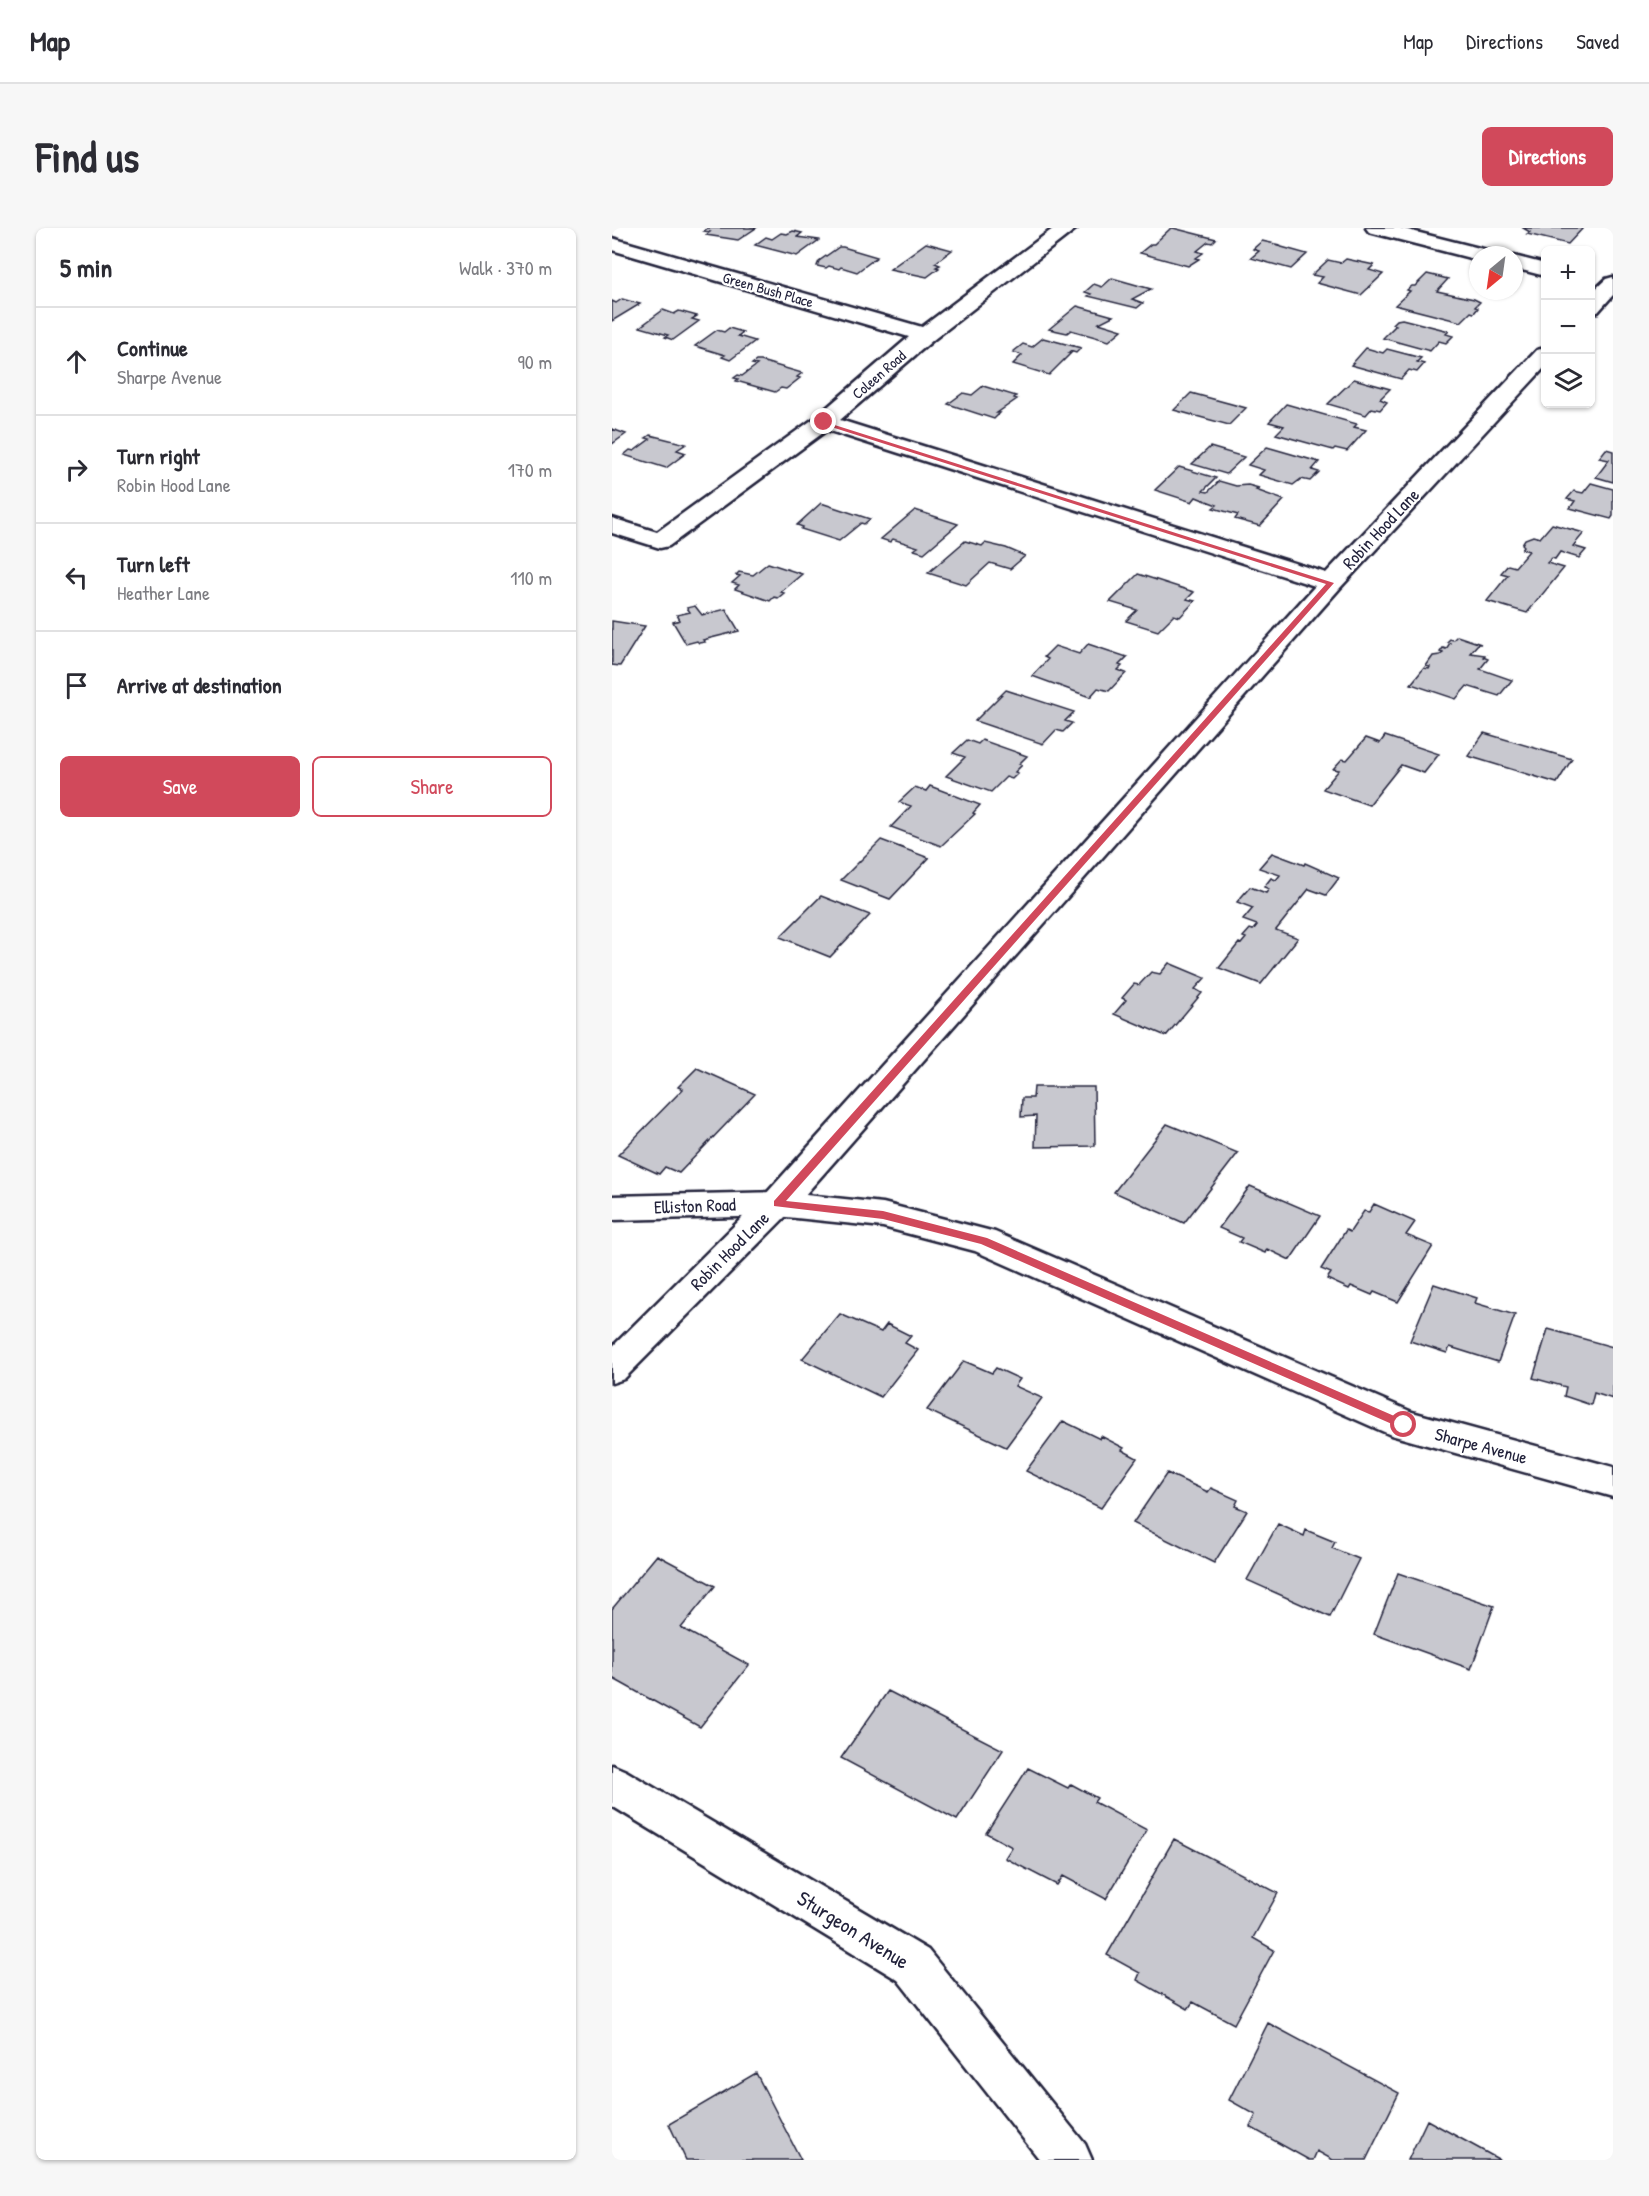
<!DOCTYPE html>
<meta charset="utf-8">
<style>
:root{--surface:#fff;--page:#f7f7f7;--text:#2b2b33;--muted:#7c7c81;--line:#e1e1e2;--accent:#d1495b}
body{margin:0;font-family:"Patrick Hand",sans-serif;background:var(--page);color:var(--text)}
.controls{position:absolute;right:18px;top:18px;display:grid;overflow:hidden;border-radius:9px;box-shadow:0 2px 4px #0004}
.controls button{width:54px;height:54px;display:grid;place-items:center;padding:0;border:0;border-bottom:2px solid var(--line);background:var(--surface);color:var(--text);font:30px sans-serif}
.compass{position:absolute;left:857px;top:18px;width:54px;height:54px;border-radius:50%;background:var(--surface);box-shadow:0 2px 4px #0004;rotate:209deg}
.stop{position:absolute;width:18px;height:18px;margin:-14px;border:4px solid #d1495b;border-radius:50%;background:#fff}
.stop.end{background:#d1495b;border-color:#fff;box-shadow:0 2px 6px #0008}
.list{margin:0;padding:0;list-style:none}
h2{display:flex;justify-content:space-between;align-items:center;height:78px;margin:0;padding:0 24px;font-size:26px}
h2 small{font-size:20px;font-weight:400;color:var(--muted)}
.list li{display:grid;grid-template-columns:39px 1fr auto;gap:18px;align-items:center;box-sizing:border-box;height:108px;padding:0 24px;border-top:2px solid var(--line)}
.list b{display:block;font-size:22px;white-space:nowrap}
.list p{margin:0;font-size:20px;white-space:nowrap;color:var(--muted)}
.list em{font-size:20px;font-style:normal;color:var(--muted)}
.actions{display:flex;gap:12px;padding:18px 24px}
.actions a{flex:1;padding:14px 0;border:2px solid var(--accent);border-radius:9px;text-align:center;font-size:21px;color:var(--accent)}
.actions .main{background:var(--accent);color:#fff}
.icon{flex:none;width:33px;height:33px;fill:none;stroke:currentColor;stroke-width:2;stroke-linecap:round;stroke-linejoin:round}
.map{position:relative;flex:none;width:1001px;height:1932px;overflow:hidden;border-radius:9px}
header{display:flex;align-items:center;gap:36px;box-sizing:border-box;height:84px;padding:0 30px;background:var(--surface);border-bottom:2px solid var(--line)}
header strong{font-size:28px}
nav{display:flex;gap:33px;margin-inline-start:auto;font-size:21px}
.intro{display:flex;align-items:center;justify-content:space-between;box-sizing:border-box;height:144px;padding:0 36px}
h1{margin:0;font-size:42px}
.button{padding:15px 27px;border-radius:9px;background:var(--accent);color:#fff;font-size:21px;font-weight:700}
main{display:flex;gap:36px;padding:0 36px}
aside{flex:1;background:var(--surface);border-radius:9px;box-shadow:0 2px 4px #0004}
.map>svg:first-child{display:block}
.building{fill:#c8c8cf;stroke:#22223b;stroke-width:1.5}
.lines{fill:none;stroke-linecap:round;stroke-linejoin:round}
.street-casing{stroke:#22223b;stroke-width:5}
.secondary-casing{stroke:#22223b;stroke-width:5}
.street{fill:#fff;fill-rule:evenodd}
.secondary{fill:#fff;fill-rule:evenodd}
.route{fill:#d1495b}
.labels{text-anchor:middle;stroke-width:4.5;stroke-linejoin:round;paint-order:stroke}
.far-street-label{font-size:15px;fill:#22223b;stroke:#fff}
.street-label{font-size:18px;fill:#22223b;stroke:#fff}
.near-street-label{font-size:21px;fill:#22223b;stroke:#fff}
</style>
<header>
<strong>Map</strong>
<nav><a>Map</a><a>Directions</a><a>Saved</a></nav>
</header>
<div class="intro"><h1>Find us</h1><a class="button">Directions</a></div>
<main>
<aside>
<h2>5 min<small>Walk · 370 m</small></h2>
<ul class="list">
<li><svg class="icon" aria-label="ahead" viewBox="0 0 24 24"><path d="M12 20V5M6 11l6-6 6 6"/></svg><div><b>Continue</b><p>Sharpe Avenue</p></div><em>90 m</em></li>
<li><svg class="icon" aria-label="right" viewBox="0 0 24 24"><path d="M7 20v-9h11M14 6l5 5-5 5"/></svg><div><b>Turn right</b><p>Robin Hood Lane</p></div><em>170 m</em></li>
<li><svg class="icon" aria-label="left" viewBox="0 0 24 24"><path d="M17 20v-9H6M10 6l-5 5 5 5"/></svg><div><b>Turn left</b><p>Heather Lane</p></div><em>110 m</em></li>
<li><svg class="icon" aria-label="arrive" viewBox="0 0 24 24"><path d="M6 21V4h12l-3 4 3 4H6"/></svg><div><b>Arrive at destination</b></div></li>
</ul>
<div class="actions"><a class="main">Save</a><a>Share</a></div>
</aside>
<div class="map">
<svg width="1001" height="1932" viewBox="0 0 1001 1932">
<rect width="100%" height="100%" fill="#fff"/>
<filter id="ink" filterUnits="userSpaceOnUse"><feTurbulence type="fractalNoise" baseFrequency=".0167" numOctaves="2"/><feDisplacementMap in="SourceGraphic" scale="12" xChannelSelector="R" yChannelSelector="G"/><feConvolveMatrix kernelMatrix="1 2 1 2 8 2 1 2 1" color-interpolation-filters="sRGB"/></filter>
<g filter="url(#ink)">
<!-- building -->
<path class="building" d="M96,0h48l-18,12 -32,-5 4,-3 -6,-1z
M559,0h2l43,11 -4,4 -4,-1 -11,9 6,2 -7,5 3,1 -11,7 -48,-13 11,-9h3z
M911,0h60l-15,16 -41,-10 3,-2z
M181,3l9,2 -5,4 22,3 -22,16 -42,-11 11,-8 6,2 9,-6 6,1z
M650,13l18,4 -2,1 29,8 -16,15 -40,-11 8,-7 -6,-2z
M314,15l26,7 -17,13 5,2 -4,2 3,1 -12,9 -37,-8z
M227,19h4l34,10 -20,15 -16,-5 -2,2 -10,-3 -3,2 -9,-2 2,-5z
M734,31l28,6 -5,5 14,4 -22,21 -44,-12 6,-6 -11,-2 16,-15 13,3z
M815,46l21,5 -11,12 37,8 6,3 -5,5 3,1 -4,5 -3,-1 -10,10 -66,-17 15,-14 -3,-1 5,-4h3z
M500,50l39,11 -19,10 11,4 -6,5 -49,-12 3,-2 -6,-2 9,-8 8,3z
M10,71l18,5 -28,17v-20l4,2z
M465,78l36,10 -14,7 23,7 -13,11 -38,-11 -4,3 -18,-4z
M51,82l11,4 5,-3 18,5 -5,3 7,2 -26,19 -8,-3 3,-2 -28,-8z
M790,91l47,12 -3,3 7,2 -7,7 -7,-2 -9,10 -47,-13 13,-13 -3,-1 4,-4z
M117,100l14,4 -5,4 17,5 -25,19 -8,-3 3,-2 -30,-9 22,-16 7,2z
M431,110l38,10 -5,5 -6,-2 -2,2h3l-22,22 -36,-11 9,-9 -9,-3 10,-8 9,3z
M754,120l17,5 4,-4 34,9 -4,4 7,2 -7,8 -8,-2 -8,9 -50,-14z
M144,133h5l41,12 -5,4 3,1 -14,11 -5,-1 -6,4 -39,-11 2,-2 -4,-1 4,-3 4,1 15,-11 -5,-1z
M742,151l36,10 -10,10 7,3 -7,8 -8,-2 -6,7 -38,-11z
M371,158l33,10 -2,2 3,1 -20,14h3l-6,6 -46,-15 15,-11 9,2z
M579,165l55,15 -17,17 -55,-15z
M674,176l71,20 -3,3 12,3 -19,21 -12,-3 -2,2 -57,-16 8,-8 -15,-4z
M0,201l14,5 -14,10z
M38,207l36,9 -9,6 9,3 -20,15 -42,-13 6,-5 4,1 16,-12 -4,-1z
M598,219l34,10 -18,17 -34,-10z
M655,219l52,15 -7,8 7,2 -9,9 -9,-2 -8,6 -34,-10 5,-5 -16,-5z
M994,221l7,2v31l-17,-5 13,-17 -10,-2z
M567,239l37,11 -13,13 5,1 11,-11 17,5 12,-1 11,3 -3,2 28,10 -24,26 -25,-7 3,-4 -25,-7 4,-3 -16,-6 -5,-2 -4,5 -37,-12z
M979,255l22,6v27l-2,3 -41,-11 5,-7 -8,-2 7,-8 9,2z
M209,275l49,16 -6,5 -3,-1 -22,18 -38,-12 2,-2 -6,-2z
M303,282l43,14 -34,29 -10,-3 4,-3 -25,-8 -3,3 -9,-3z
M940,296l32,9 -11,13 13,4 -7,8 -19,-6 -5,7 -3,-1 -5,5 17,5 -37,45 -40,-12 21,-26 -7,-2 7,-8 7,2 14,-16 -7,-2 2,-3 -2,-2 3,-5 8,-3 7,2z
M353,313l17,5 3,-3 21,5 19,8 -15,13 -20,-6 -24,22 -38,-12z
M156,335l34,11 -21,18 3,1 -6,5 -4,-1 -4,4 -35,-12 4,-4 -7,-2 8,-7 -4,-1 3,-3 14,3z
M526,346l56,18 -7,7 8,2 -15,16 -6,-2 -16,16 -32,-10 11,-11 -27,-8z
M83,378l7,9 24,-6 13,22 -36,9 2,2 -6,1 -2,-2 -11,3 -13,-22 7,-2 -3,-5 13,-3 -3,-4z
M0,393l33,5 -25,40 -8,-1z
M845,408l24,8h-3l-8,9 15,2 -2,2 5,2 -8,10 32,11 -13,16 -32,-10 -11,13 -45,-15 13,-16 5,1 1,-2 -4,-1 7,-10 7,-1 3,-2 -3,-1 3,-4 3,1 4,-6 -3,-1 3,-3 3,1z
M476,416l39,13 -8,8 3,1 -4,4 8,3 -17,18 -11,-3 -8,9 -58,-21 16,-17 -4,-2 11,-11 24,8z
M394,462l68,22 -9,9 7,2 -9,9 -7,-2 -13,14 -68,-23z
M872,505l88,26 -15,24 -89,-27z
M773,508l54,18 -15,19 -23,-8 -32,40 -46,-16 16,-19 -6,-1 9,-10 5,1 19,-22 14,5z
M355,512l11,4 4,-4 45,16 -8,8 3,1 -7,7 3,1 -6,6 -6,-2 -15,15 -45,-16 19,-19 -12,-4z
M318,558l50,19 -7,8 2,1 -34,32 -50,-19 20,-21 -12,-4 16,-15 11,4z
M269,612l48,18 -39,41 -49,-19z
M660,625l32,12 1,-2 34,15 -13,17 -17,-6 -33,41 22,8 -37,46 -42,-16 20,-25 2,1 5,-6 -3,-1 7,-8 3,1 4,-5 -14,-5 10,-12 -16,-6 13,-15 16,6 3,-4 -5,-2 7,-9 5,2 4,-5 -21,-7z
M209,668l49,19 -40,42 -50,-20z
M557,735l36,15 -10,11 7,4 -36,43 -52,-22 12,-14 -4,-2 12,-14 5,1 12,-13 9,2z
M85,840l58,26 -76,79 -14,-6 -6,7 -41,-19 65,-66 -5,-2z
M422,859h60l1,59 -60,1 1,-31 -15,1 1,-19h11z
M555,896l71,29 -54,70 -70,-31z
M638,958l70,30 -30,44 -23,-11 -2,4 -26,-11 3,-4 -23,-10z
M762,976l41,18 -9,13 27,11 -35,56 -24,-10 -2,3 -21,-9 -2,3 -22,-10 4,-6 -10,-4 25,-39 4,2 14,-21 5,1z
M822,1056l43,14 -2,5 40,12 -17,47 -48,-15 -3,6 -37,-12z
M228,1086l41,18 6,-8 24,12 -6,7 13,7 -37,47 -79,-38z
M936,1101l65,18v52l-19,-6 -3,12 -27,-9 2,-9 -33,-9z
M352,1133l28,12 4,-5 24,11 -5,7 27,12 -36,49 -79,-37z
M451,1193l37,18 1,-3 23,12 -2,2 15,8 -36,50 -75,-37z
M555,1245l41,19 3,-4 27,12 -3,6 12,5 -33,52 -81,-40z
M666,1296l26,12 2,-6 29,12 -3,6 27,11 -29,58 -83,-37z
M45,1327l58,31 -34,42 68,37 -49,62 -88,-49v-69z
M786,1345l96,33 -23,63 -97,-35z
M276,1463l115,59 -46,70 -116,-62z
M416,1540l40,20 3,-4 26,14 -3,4 53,28 -41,69 -43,-23 -6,9 -52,-27 7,-11 -26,-14z
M562,1611l104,54 -25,45 21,12 -40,74 -41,-22 -5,7 -51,-29 3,-7 -33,-18z
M656,1795l131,70 -33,67h-33l-16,-9 -4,9h-4l-59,-33 6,-12 -27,-15z
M144,1845l45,87h-115l-17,-36z
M815,1892l73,40h-92z"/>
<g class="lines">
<defs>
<path id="street" d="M442,0h23l-144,112 -93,80 486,153 211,-223 8,-2v19l-205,221 -551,625 -165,166 -12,4v-36l153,-152 550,-609 -488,-156 -158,116 -9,2 -48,-15v-15l45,14 159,-115 93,-80 -297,-87v-12l310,89z
M754,0h34l91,23 3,4h-16v5l-109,-28z
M902,28l31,8v12l-31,-8z
M1001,49v18l-15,17 -8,1v-19l16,-15z
M0,1537l14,6 302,179 157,194 7,16h-52l-142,-180 -286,-174z"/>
<path id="secondary" d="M165,964l106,11 112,29 417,180 201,55v30l-222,-62 -416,-184 -92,-24 -106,-11 -165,4v-24z"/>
</defs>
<!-- street casing -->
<use href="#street" class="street-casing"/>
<!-- secondary casing -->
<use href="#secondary" class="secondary-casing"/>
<!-- street -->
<use href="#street" class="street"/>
<!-- secondary -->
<use href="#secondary" class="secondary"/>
</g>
</g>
<!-- route -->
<path class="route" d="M210,193l512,162 -548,618 97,10 104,27 421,184v6h-7l-420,-184 -98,-25 -109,-13v-5l552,-617 -504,-160z"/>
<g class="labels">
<!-- far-street labels -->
<g class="far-street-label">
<text transform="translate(156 62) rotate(16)" y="5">Green Bush Place</text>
<text transform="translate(267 147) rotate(-41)" y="5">Coleen Road</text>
</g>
<!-- street labels -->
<g class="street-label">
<text transform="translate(769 301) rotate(-47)" y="6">Robin Hood Lane</text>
<text transform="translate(83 978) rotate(-2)" y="6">Elliston Road</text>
<text transform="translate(118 1023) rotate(-45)" y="6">Robin Hood Lane</text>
<text transform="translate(869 1218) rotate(15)" y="6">Sharpe Avenue</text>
</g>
<!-- near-street labels -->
<g class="near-street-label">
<text transform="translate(241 1702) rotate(32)" y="7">Sturgeon Avenue</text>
</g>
</g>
</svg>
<div class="controls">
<button>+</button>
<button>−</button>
<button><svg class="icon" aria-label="layers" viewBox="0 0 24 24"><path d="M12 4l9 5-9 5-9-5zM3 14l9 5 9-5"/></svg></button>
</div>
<svg class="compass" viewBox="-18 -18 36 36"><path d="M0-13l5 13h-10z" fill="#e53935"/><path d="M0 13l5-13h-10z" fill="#7c7c81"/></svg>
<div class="stop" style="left:792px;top:1197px"></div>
<div class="stop end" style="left:212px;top:194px"></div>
</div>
</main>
